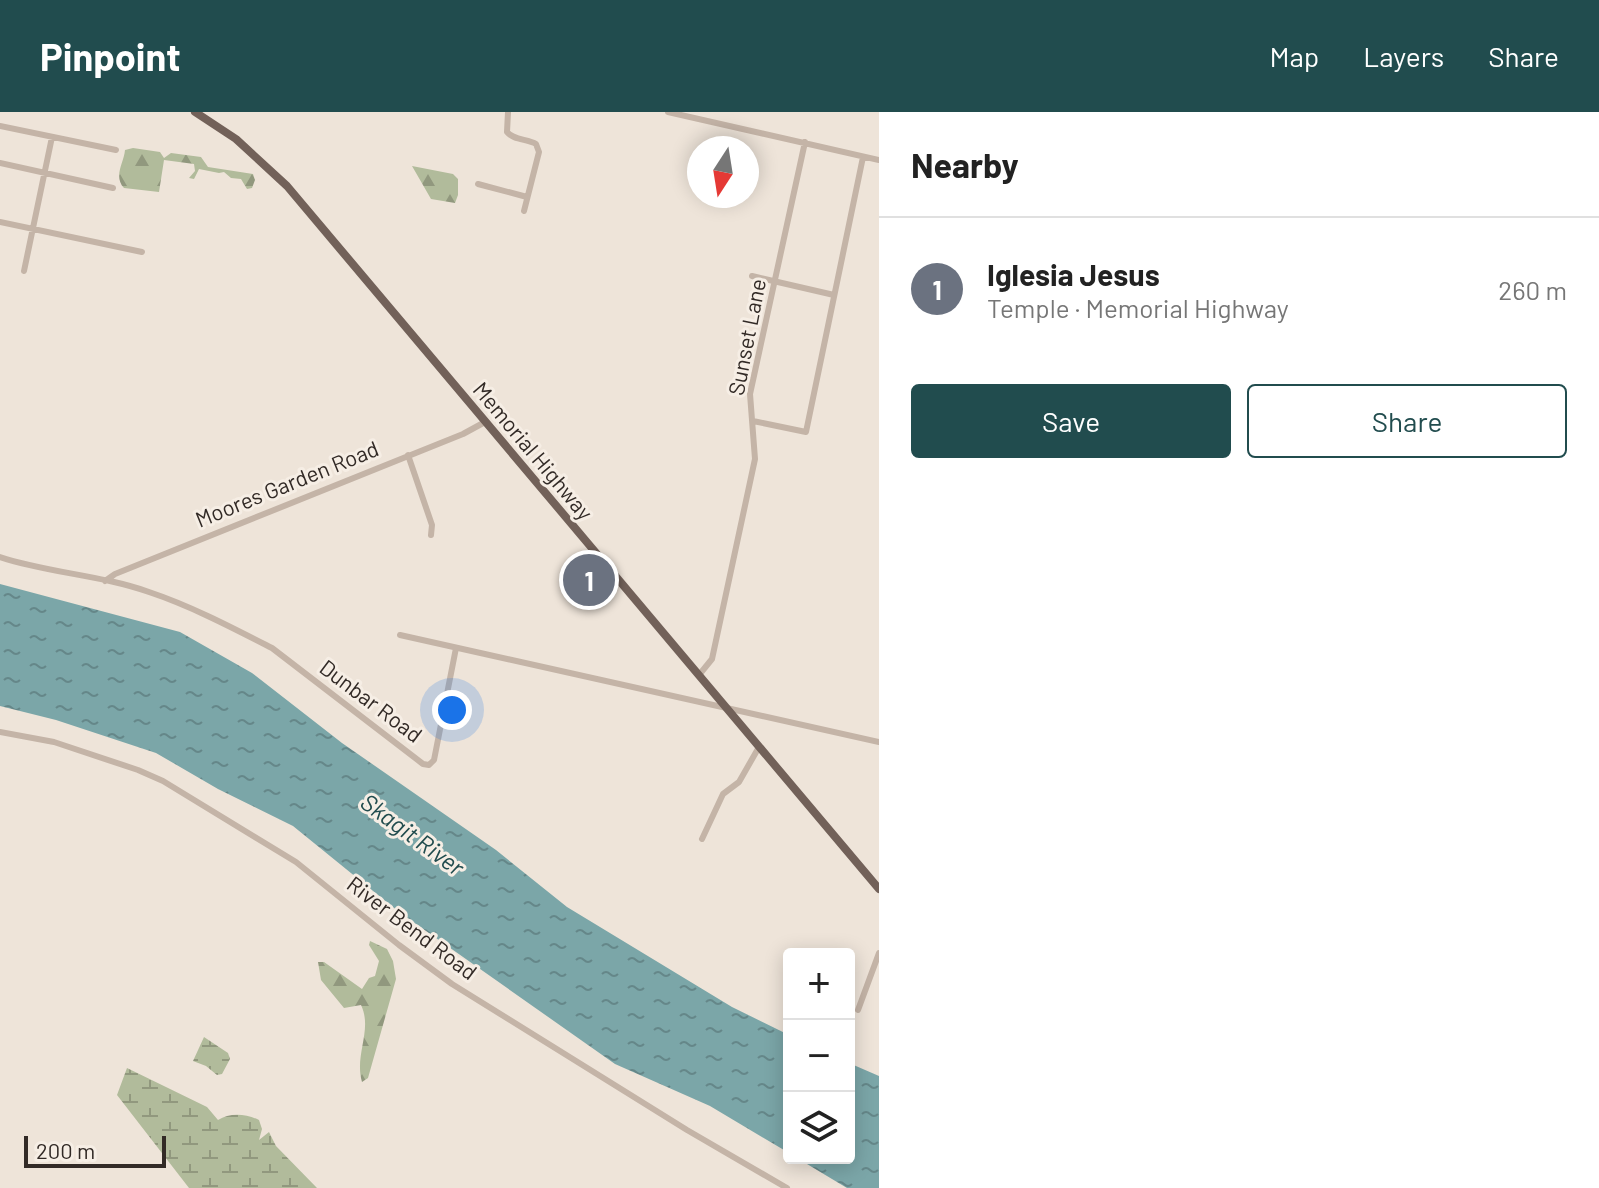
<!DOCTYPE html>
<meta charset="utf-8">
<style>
:root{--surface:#fff;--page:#f6f6f6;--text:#222;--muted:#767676;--line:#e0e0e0;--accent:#214c4e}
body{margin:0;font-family:Barlow,sans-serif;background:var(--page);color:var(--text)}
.controls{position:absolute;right:24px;bottom:24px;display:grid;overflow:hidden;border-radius:8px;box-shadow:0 4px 20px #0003}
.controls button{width:72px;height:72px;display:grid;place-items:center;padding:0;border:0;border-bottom:2px solid var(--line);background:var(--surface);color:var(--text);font:40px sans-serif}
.compass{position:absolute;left:687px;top:24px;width:72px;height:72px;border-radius:50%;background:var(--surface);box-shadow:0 4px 20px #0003;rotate:192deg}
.scale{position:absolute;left:24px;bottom:20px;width:142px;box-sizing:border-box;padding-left:8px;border:4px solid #322a26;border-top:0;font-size:22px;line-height:28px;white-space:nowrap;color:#322a26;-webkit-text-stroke:6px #f6eee5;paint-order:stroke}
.you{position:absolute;left:452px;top:598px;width:28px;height:28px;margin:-20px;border:6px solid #fff;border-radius:50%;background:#1a73e8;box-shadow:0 0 0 12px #1a73e833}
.badge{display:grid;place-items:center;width:52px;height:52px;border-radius:50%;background:var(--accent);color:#fff;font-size:26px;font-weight:700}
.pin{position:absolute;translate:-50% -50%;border:4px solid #fff;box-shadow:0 2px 8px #0006}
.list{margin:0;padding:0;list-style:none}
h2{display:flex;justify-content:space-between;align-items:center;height:104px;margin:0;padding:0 32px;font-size:34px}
h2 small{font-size:26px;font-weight:400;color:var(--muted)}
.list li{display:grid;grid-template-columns:52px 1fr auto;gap:24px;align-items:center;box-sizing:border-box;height:144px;padding:0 32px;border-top:2px solid var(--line)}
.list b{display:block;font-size:30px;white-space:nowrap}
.list p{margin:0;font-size:26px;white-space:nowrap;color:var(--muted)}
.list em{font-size:26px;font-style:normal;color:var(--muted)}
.actions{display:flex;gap:16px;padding:24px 32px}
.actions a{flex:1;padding:18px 0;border:2px solid var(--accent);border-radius:8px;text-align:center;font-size:28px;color:var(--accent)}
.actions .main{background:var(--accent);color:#fff}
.icon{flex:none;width:44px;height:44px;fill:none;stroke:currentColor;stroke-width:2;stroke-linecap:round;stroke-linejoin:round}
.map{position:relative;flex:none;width:879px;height:1076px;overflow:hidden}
header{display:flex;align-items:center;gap:48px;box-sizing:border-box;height:112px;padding:0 40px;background:var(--accent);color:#fff}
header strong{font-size:38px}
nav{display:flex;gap:44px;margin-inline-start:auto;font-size:28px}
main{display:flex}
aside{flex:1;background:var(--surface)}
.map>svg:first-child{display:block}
.forest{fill:url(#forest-firs)}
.wetland{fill:url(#wetland-marsh)}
.water{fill:url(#water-ripples)}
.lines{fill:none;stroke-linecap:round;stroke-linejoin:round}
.minor{stroke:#c4b4a7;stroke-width:6}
.major{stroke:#726159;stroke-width:8}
.labels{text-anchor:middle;stroke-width:6;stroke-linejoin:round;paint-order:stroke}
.street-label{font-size:22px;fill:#322a26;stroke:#f6eee5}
.water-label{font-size:24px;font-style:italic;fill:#214c4e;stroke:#f6eee5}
</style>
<header>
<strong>Pinpoint</strong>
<nav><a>Map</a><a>Layers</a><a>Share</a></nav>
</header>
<main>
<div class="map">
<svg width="879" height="1076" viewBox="0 0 879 1076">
<defs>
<pattern id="forest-firs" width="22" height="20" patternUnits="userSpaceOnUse" patternTransform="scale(2)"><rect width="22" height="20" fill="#b1bb9b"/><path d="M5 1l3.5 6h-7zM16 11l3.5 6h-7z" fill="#91987e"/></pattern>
<pattern id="wetland-marsh" width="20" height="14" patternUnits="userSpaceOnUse" patternTransform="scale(2)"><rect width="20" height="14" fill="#b1bb9b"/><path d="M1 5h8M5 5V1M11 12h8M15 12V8" fill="none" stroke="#91987e"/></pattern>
<pattern id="water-ripples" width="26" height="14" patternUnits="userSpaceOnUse" patternTransform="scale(2)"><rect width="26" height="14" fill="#7ba6a8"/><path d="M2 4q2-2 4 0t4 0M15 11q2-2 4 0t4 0" fill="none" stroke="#658789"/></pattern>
</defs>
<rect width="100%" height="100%" fill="#eee4d9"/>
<!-- forest -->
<path class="forest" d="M133,36l27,4 4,6 7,-5 30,4 7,10 45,7 2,6 -3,8 -5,1 -6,-10 -10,-1 -7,-6 -5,1 -20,-4 -5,10 -5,-1 6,-7 -1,-7 -30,-4 -5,32 -35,-4c-11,-12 0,-25 1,-38z
M412,54l41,8 5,5v16l-3,8 -24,-4z
M370,829l17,8 6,12 3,18 -28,99 -6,4c-8,-27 11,-52 -1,-77l-17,3 -23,-28 -3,-18h6l38,27 7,-11 6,-2 4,-15 -10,-16z"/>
<!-- wetland -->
<path class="wetland" d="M204,925l24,16 2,6 -8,15 -5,1 -11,-9 -13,-5z
M127,956l80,39 11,13c12,-8 29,-6 41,0l3,9 -3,11 10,-8 7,14 41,42h-128l-72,-93z"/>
<!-- water -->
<path class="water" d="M0,472l180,48 72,41 90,70 154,107 71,57 165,100 57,28v118l-79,-47 -95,-42 -216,-152 -106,-86 -75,-37 -62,-36 -100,-33 -56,-14z
M849,951l30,13v112h-32l-50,-30h52z"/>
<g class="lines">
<!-- minor -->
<path class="minor" d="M508,0l-1,20c6,8 21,7 29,12l3,8 -15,59
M668,0l211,48
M0,14l116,24
M0,51l113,25
M478,72l49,13
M0,110l142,30
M24,159l28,-134
M752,164l82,19
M753,309l53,11 57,-275
M408,343l24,70 -1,10
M0,445c49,16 101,18 149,35 42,14 84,36 123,56l151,116 6,1 5,-5 22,-112
M105,469l10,-7 348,-140 22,-12
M400,523l479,107
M699,563l13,-16 43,-200 -5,-65 55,-252
M0,620l54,10 84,28 25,11 133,81 103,83 53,39 235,146 100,58
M702,727l21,-45 16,-12 20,-35
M858,898l21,-57"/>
<!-- major -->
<path class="major" d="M195,0l41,27 51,47 592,703"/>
</g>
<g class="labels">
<!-- street labels -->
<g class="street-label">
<text transform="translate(747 225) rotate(-79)" y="8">Sunset Lane</text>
<text transform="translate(533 339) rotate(50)" y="8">Memorial Highway</text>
<text transform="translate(287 372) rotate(-22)" y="8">Moores Garden Road</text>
<text transform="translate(371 589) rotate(37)" y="8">Dunbar Road</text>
<text transform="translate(412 816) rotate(37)" y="8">River Bend Road</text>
</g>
<!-- water labels -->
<g class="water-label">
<text transform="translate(412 723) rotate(36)" y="8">Skagit River</text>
</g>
</g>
</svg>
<div class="controls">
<button>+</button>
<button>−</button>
<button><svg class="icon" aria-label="layers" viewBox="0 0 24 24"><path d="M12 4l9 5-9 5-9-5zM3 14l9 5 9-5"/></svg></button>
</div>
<svg class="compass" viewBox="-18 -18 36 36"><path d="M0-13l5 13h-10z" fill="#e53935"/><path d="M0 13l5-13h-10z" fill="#767676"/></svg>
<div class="scale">200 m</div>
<div class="you"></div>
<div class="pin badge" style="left:589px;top:468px;background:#6b7280">1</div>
</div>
<aside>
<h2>Nearby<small></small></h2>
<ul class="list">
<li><span class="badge" style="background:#6b7280">1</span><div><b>Iglesia Jesus</b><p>Temple · Memorial Highway</p></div><em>260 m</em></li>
</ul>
<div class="actions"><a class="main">Save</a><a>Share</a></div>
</aside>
</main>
